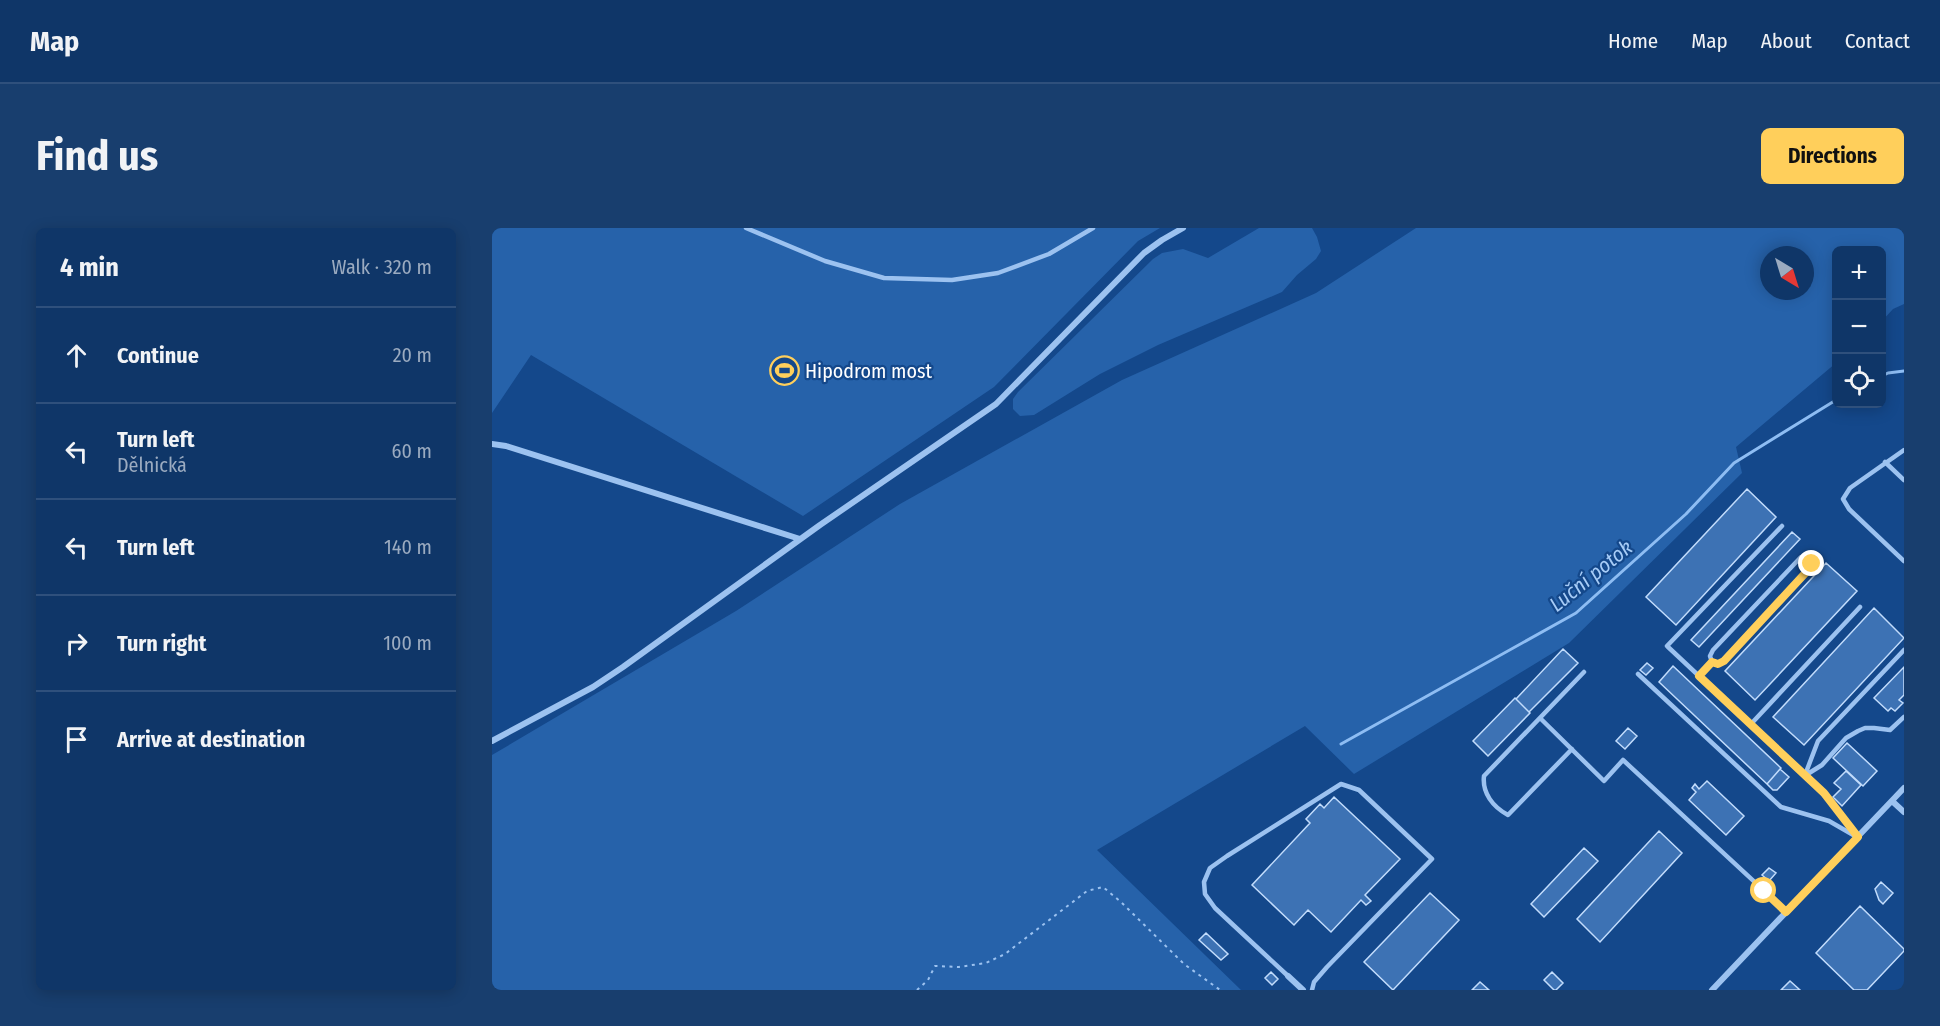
<!DOCTYPE html>
<html lang="en">
<head>
<meta charset="utf-8">
<style>
  body { margin:0; font-family:"Fira Sans Condensed",sans-serif; background:#183e6e; color:#f1f3f6 }
  .controls { position:absolute; right:18px; top:18px; display:grid; overflow:hidden; border-radius:9px; box-shadow:0 3px 15px #0003 }
  .controls button { width:54px; height:54px; display:grid; place-items:center; padding:0; border:0; border-bottom:2px solid #2f507c; background:#0f3668; color:#f1f3f6; font:30px sans-serif }
  .compass { position:absolute; left:1268px; top:18px; width:54px; height:54px; border-radius:50%; background:#0f3668; box-shadow:0 3px 15px #0003; rotate:142deg }
  .stop { position:absolute; width:18px; height:18px; margin:-14px; border:4px solid #ffcf5b; border-radius:50%; background:#fff }
  .stop.end { background:#ffcf5b; border-color:#fff; box-shadow:0 2px 6px #0008 }
  .list { margin:0; padding:0; list-style:none }
  h2 { display:flex; justify-content:space-between; align-items:center; height:78px; margin:0; padding:0 24px; font-size:26px }
  h2 small { font-size:20px; font-weight:400; color:#9babc0 }
  .list li { display:grid; grid-template-columns:39px 1fr auto; gap:18px; align-items:center; box-sizing:border-box; height:96px; padding:0 24px; border-top:2px solid #2f507c }
  .list b { display:block; font-size:22px; white-space:nowrap }
  .list p { margin:0; font-size:20px; white-space:nowrap; color:#9babc0 }
  .list em { font-size:20px; font-style:normal; color:#9babc0 }
  .icon { flex:none; width:33px; height:33px; fill:none; stroke:currentColor; stroke-width:2; stroke-linecap:round; stroke-linejoin:round }
  .map { position:relative; flex:none; width:1412px; height:762px; overflow:hidden; border-radius:9px }
  header { display:flex; align-items:center; gap:36px; box-sizing:border-box; height:84px; padding:0 30px; background:#0f3668; border-bottom:2px solid #2f507c }
  header strong { font-size:28px }
  nav { display:flex; gap:33px; margin-inline-start:auto; font-size:21px }
  .intro { display:flex; align-items:center; justify-content:space-between; box-sizing:border-box; height:144px; padding:0 36px }
  h1 { margin:0; font-size:42px }
  .button { padding:15px 27px; border-radius:9px; background:#ffcf5b; color:#111; font-size:21px; font-weight:700 }
  main { display:flex; gap:36px; padding:0 36px }
  aside { flex:1; background:#0f3668; border-radius:9px; box-shadow:0 3px 15px #0003 }
  .map>svg:first-child { display:block }
</style>
</head>
<body>
<header>
<strong>Map</strong>
<nav><a>Home</a><a>Map</a><a>About</a><a>Contact</a></nav>
</header>
<div class="intro"><h1>Find us</h1><a class="button">Directions</a></div>
<main>
<aside>
<h2>4 min<small>Walk · 320 m</small></h2>
<ul class="list">
<li><svg class="icon" aria-label="ahead" viewBox="0 0 24 24"><path d="M12 20V5M6 11l6-6 6 6"/></svg><div><b>Continue</b></div><em>20 m</em></li>
<li><svg class="icon" aria-label="left" viewBox="0 0 24 24"><path d="M17 20v-9H6M10 6l-5 5 5 5"/></svg><div><b>Turn left</b><p>Dělnická</p></div><em>60 m</em></li>
<li><svg class="icon" aria-label="left" viewBox="0 0 24 24"><path d="M17 20v-9H6M10 6l-5 5 5 5"/></svg><div><b>Turn left</b></div><em>140 m</em></li>
<li><svg class="icon" aria-label="right" viewBox="0 0 24 24"><path d="M7 20v-9h11M14 6l5 5-5 5"/></svg><div><b>Turn right</b></div><em>100 m</em></li>
<li><svg class="icon" aria-label="arrive" viewBox="0 0 24 24"><path d="M6 21V4h12l-3 4 3 4H6"/></svg><div><b>Arrive at destination</b></div></li>
</ul>
</aside>
<div class="map">
<svg width="1412" height="762" viewBox="0 0 1412 762">
  <rect width="100%" height="100%" fill="#14488b"/>
  <path fill="#2662aa" fill-rule="evenodd" d="M0,0H668L646,13L502,159L311,288L39,127L0,185Z
    M767,0H820L825,9L829,23L824,31L805,47L790,64L666,117L608,146L542,187L528,188L521,181V171L526,164L661,31L670,25L691,21L716,30Z
    M924,0H1412V76L1401,81L1390,93V22H1344V135L1244,219L1250,245L1077,415L862,546L813,498L605,622L749,762H0V527L244,383L408,276L630,152L824,65ZM1277,27H1313V63H1277Z"/>
  <g fill="none" stroke-linecap="round" stroke-linejoin="round">
    <path stroke="#8ebdf3" stroke-width="3" d="M1390,148L1396,145L1412,143
      M849,516L1084,385L1194,286L1242,235L1344,172"/>
  </g>
  <path fill="#3d72b4" stroke="#c2dcfc" stroke-width="1.5" d="M1255,261L1284,289L1184,397L1154,369Z
    M1300,304L1308,311L1207,419L1199,412Z
    M1334,335L1365,363L1263,472L1233,443Z
    M1382,380L1412,410L1312,517L1281,489Z
    M1071,421L1086,435L1037,484L1024,471Z
    M1155,435L1161,440L1154,447L1148,442Z
    M1181,438L1289,540L1275,556L1167,454Z
    M1412,439V467L1407,472L1411,475L1403,483L1399,480L1396,483L1382,470Z
    M1023,470L1038,485L996,528L981,513Z
    M1136,500L1145,508L1133,521L1124,513Z
    M1355,515L1385,543L1371,558L1341,530Z
    M1288,541L1297,549L1285,562H1281L1275,556Z
    M1354,543L1369,557L1350,578L1341,569L1349,561L1342,555Z
    M1215,553L1252,588L1234,607L1197,572L1204,564L1200,560L1203,556L1207,561Z
    M842,569L908,631L873,667L879,673L874,677L869,672L839,704L816,682L802,697L760,657L818,595L814,591L828,576L832,580Z
    M1167,603L1190,625L1108,714L1085,691Z
    M1092,620L1106,633L1052,689L1039,676Z
    M1277,640L1284,645L1277,653L1270,647Z
    M1389,654L1401,665L1391,676L1387,672L1383,661Z
    M938,665L967,692L901,762L872,734Z
    M1368,678L1412,721V723L1375,762H1362L1324,725Z
    M714,705L736,726L729,732L707,712Z
    M779,744L786,751L780,757L773,750Z
    M1060,744L1071,755L1064,762H1062L1052,752Z
    M1298,753L1308,762H1289Z
    M988,754L997,762H980Z"/>
  <g fill="none" stroke-linecap="round" stroke-linejoin="round">
    <path stroke="#9cc2f0" stroke-width="2" stroke-dasharray="3 4.5" stroke-linecap="butt" d="M425,762L436,752L443,738L467,739L494,735L513,726L595,663L611,659L629,674L692,736L728,762"/>
    <path stroke="#9cc2f0" stroke-width="4.5" d="M254,0L333,33L392,50L460,52L506,45L557,26L601,0
      M1412,222L1358,260L1351,271L1357,281L1412,333
      M1393,234L1412,252
      M1290,298L1175,418L1332,565L1366,609
      M1146,446L1289,579L1337,593L1363,608
      M1207,448L1220,434L1218,428L1221,422L1309,329H1316L1319,333L1318,340L1232,433L1226,436L1220,434
      M1048,490L1112,553L1131,532L1295,684
      M1259,496L1368,379
      M1080,521L1016,587C1001,579 990,565 992,548L1092,444
      M1313,547L1326,513L1412,422
      M1314,547L1330,537L1354,510L1366,503L1373,500H1382L1398,502L1412,489
      M796,748L723,680L713,666L712,654L718,640L735,628L849,556L867,562L940,631L835,739L822,754L820,762"/>
    <path stroke="#9cc2f0" stroke-width="6" d="M0,216L14,218L308,311
      M0,513L101,459L131,439L328,297L504,176L652,25L670,12L691,0
      M1400,573L1412,584
      M796,748L811,762
      M1220,762L1412,560"/>
  </g>
  <g fill="none" stroke-linecap="round" stroke-linejoin="round">
    <path stroke="#ffcf5b" stroke-width="8" d="M1272,663L1294,684L1366,609L1332,565L1207,448L1220,434L1226,436L1232,433L1318,340L1320,336"/>
  </g>
  <defs>
    <symbol id="stadium-ring" viewBox="-11 -11 22 22"><circle r="9.5" fill="#14488b" stroke="#ffcf5b" stroke-width="1.5"/><path d="M0-5a6.5 5 0 1 0 0 10a6.5 5 0 1 0 0-10ZM-3.5-1.8h7v3.6h-7Z" fill="#ffcf5b"/></symbol>
  </defs>
  <g fill-rule="evenodd">
    <use href="#stadium-ring" x="276" y="126" width="33" height="33"/>
  </g>
  <g text-anchor="middle" stroke-width="4.5" stroke-linejoin="round" paint-order="stroke">
    <g font-size="20" fill="#fff" stroke="#14488b" text-anchor="start">
      <text x="313" y="150">Hipodrom most</text>
    </g>
    <g font-size="21" font-style="italic" fill="#a7ccf7" stroke="#14488b">
      <text transform="translate(1099 348) rotate(-39)" y="7">Luční potok</text>
    </g>
  </g>
</svg>
<div class="controls">
<button>+</button>
<button>−</button>
<button><svg class="icon" aria-label="locate" viewBox="0 0 24 24"><circle cx="12" cy="12" r="6"/><path d="M12 2v4M12 18v4M2 12h4M18 12h4"/></svg></button>
</div>
<svg class="compass" viewBox="-18 -18 36 36"><path d="M0-13l5 13h-10z" fill="#e53935"/><path d="M0 13l5-13h-10z" fill="#9babc0"/></svg>
<div class="stop" style="left:1272px;top:663px"></div>
<div class="stop end" style="left:1320px;top:336px"></div>
</div>
</main>
</body>
</html>
